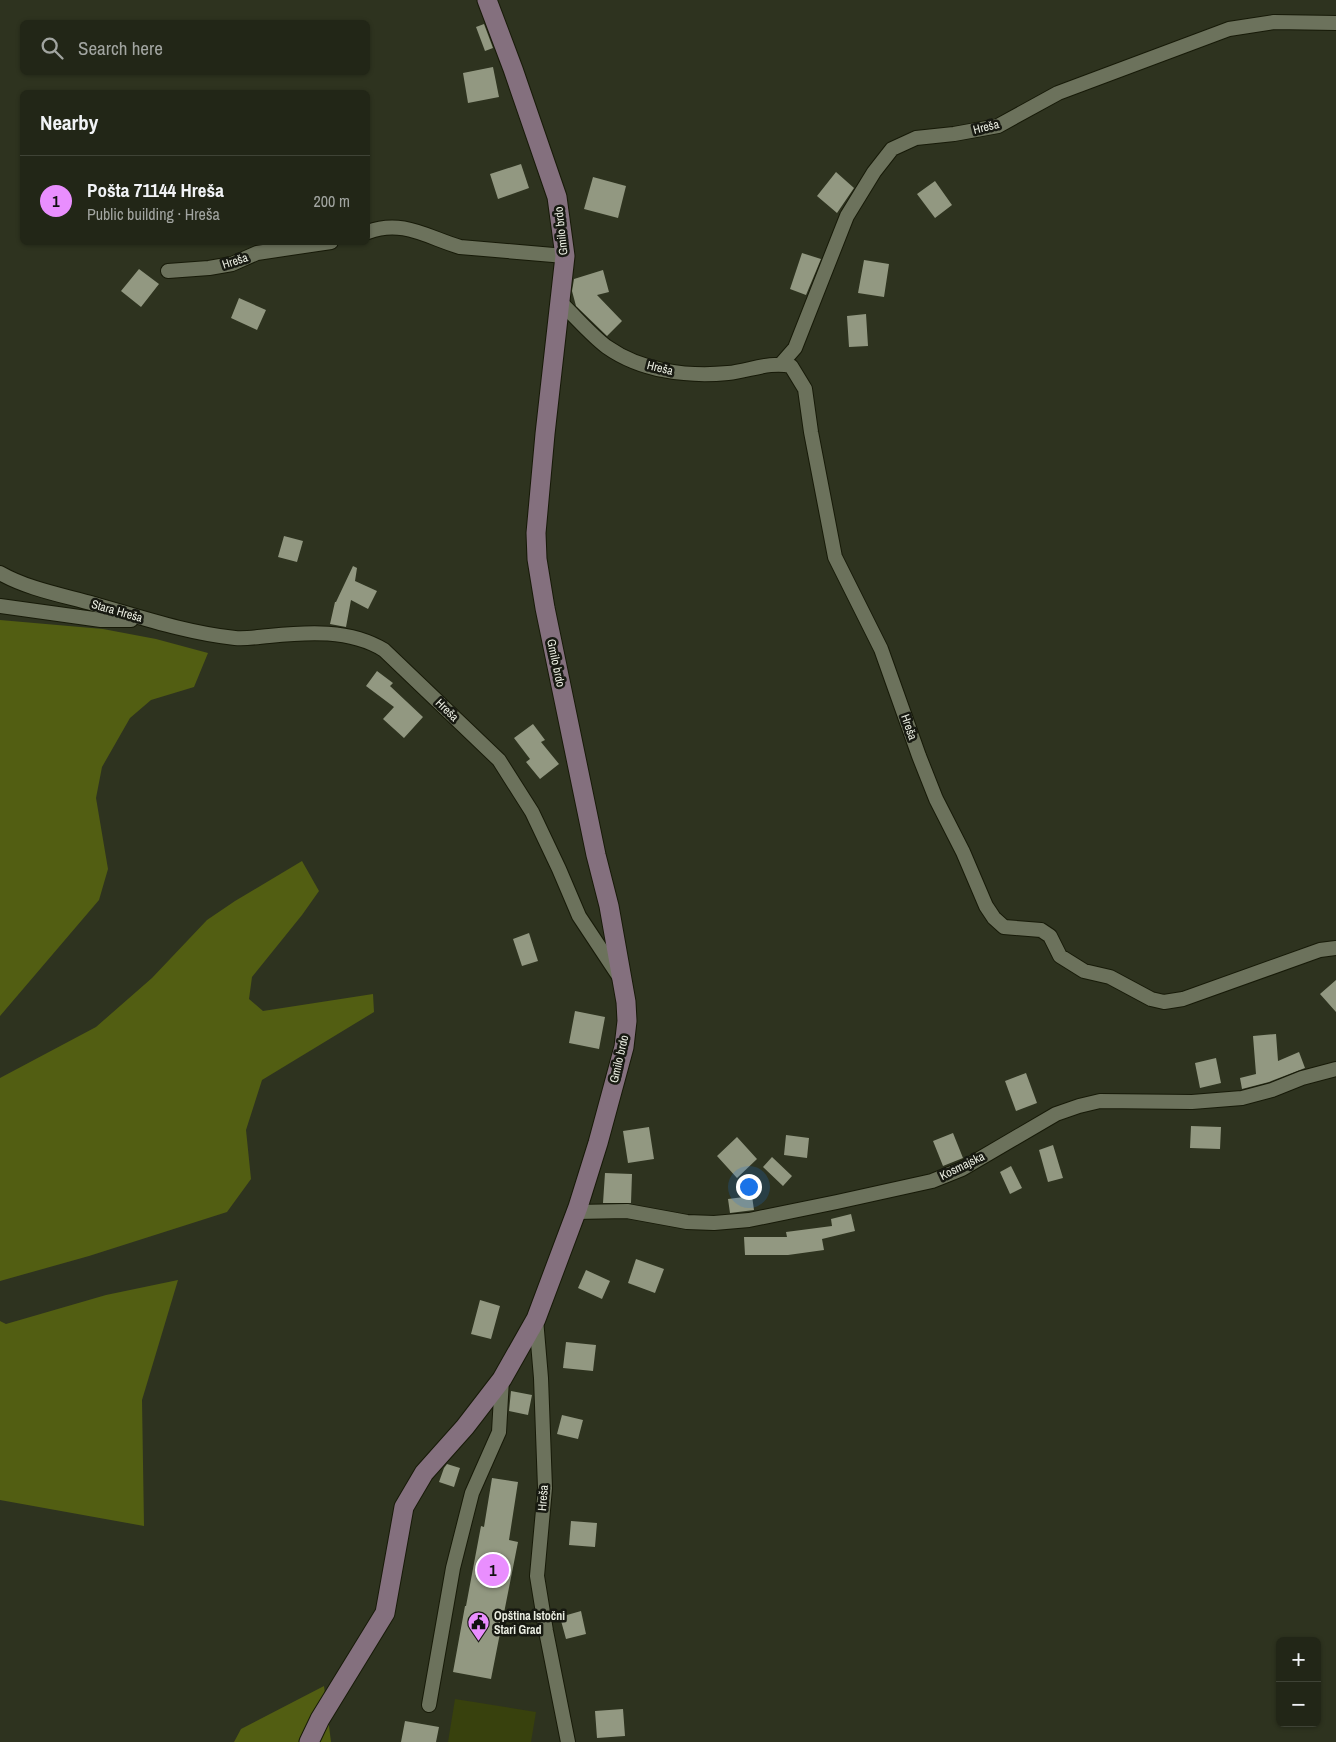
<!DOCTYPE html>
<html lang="en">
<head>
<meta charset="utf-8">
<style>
  body { margin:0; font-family:"Archivo Narrow",sans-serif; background:#2e3224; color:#f1f3f6 }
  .controls { position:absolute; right:15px; bottom:15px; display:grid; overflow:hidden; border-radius:8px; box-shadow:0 1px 4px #0004 }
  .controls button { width:45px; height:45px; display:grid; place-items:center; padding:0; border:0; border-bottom:1px solid #3f4336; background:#222617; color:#f1f3f6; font:25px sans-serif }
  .you { position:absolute; left:748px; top:1186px; width:18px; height:18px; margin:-12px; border:4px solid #fff; border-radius:50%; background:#1a73e8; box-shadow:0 0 0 8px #1a73e833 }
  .badge { display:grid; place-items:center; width:32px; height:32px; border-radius:50%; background:#e98efe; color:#111; font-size:16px; font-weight:700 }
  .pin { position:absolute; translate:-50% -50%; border:2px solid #fff; box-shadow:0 1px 5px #0006 }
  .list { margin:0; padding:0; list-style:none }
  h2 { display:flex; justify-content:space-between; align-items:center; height:65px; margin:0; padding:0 20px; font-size:21px }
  h2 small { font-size:16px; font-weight:400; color:#a2a5a1 }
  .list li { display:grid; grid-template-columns:32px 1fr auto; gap:15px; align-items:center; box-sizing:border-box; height:90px; padding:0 20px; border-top:1px solid #3f4336 }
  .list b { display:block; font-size:19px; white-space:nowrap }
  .list p { margin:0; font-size:16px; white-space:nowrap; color:#a2a5a1 }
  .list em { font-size:16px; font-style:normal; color:#a2a5a1 }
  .icon { flex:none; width:28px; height:28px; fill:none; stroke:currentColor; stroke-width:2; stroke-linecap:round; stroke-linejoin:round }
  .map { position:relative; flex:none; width:1336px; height:1742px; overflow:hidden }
  .search { position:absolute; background:#222617; box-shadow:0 1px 4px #0004; left:20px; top:20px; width:350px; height:55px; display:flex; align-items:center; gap:12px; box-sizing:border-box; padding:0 18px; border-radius:8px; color:#a2a5a1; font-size:19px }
  .panel { position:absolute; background:#222617; box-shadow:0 1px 4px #0004; left:20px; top:90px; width:350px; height:155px; border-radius:8px }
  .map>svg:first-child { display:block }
</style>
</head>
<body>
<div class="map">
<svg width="1336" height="1742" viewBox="0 0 1336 1742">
  <rect width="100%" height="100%" fill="#2e331f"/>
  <path fill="#38410d" d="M455,1699L536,1712L531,1742H448Z"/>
  <path fill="#525e12" d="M0,620L103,629L156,639L208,653L194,687L151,700L130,718L102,767L96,798L108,869L99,900L0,1016Z
    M302,861L319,891L302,915L252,977L249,999L263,1011L373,994L374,1012L262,1080L246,1130L251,1179L227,1212L89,1256L0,1281V1078L96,1027L152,978L207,920L235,901Z
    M178,1280L142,1400L144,1526L0,1500V1321L6,1324L106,1295Z
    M324,1686L331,1742H234L241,1729Z"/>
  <path fill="#929881" d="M484,24L493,48L485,51L476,27Z
    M493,67L499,97L468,103L463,73Z
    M521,164L529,188L498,199L490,174Z
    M836,172L854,188L837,213L817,196Z
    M593,177L626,186L618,218L584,209Z
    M935,181L952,205L935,218L917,194Z
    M802,253L821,259L806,295L790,289Z
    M864,260L889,264L884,297L858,293Z
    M139,269L159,284L141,307L121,291Z
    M603,270L609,292L597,295L622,321L607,336L576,306L572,291L574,279Z
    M239,298L266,310L257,330L231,318Z
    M866,314L868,346L849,347L847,316Z
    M284,536L303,541L297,562L278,557Z
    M353,566L357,568L355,581L377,591L368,609L351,600L346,627L330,624L335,602H336Z
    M377,671L393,683L390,686L423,717L404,738L383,719L394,707L366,686Z
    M533,724L545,740L541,742L559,764L540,779L526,762L530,759L514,738Z
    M529,933L538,961L522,966L513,939Z
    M1336,980V1012L1320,994Z
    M575,1011L605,1017L599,1049L569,1043Z
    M1276,1034L1278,1061L1299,1052L1305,1068L1269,1082L1242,1089L1240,1078L1256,1074L1253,1036Z
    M1216,1058L1221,1083L1200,1088L1195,1063Z
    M1026,1073L1037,1103L1016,1111L1005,1081Z
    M1191,1126L1221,1127L1220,1149L1190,1148Z
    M649,1127L654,1159L628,1163L623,1131Z
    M953,1133L963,1158L943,1166L933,1141Z
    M786,1135L809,1138L807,1158L784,1155Z
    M737,1137L757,1159L737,1178L717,1156Z
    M1053,1145L1063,1178L1048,1182L1039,1150Z
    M772,1157L792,1176L783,1186L763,1167Z
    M1011,1166L1022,1188L1010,1194L1000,1172Z
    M605,1173L632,1174L631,1203H603Z
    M752,1196L754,1210L730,1213L728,1199Z
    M851,1214L855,1231L822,1239L824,1250L788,1255H745L744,1237H787L786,1232L832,1226L831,1219Z
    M636,1259L664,1269L655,1293L628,1283Z
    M586,1270L610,1281L602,1299L578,1288Z
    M480,1300L500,1306L491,1339L471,1334Z
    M566,1342L596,1345L593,1371L563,1368Z
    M511,1391L532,1395L528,1415L509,1411Z
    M562,1415L583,1420L578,1439L557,1434Z
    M447,1464L460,1468L454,1487L439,1482L444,1468Z
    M492,1478L518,1482L509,1540L518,1542L491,1679L453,1672L465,1606H466L481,1526L484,1527Z
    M571,1521L597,1523L595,1547L569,1545Z
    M581,1611L586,1634L566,1639L560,1617Z
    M623,1709L625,1736L597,1738L595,1711Z
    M405,1721L439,1727L436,1742H401Z"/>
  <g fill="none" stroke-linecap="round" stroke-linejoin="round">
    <defs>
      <path id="street" d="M368,232C402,219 427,237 460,247L565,256
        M168,271L209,268L232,264L257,253L331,242
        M560,302C574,315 592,336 607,347C641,371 687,377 728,373C749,371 770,361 791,366L805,389L811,432L835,557L881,649L919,756L936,799L963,852L986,906L994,918L1004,927L1041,930L1050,936L1060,956L1084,971L1110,977L1151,999L1164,1002L1183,999L1320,950L1336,948
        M781,364L795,348L847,216L874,172L892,149L916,138L954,134L998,126L1058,93L1229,29L1274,22L1336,23
        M0,573C28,589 62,595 94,604C140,617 187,633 235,638C246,639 258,637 269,636C307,632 350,629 384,650L499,760L532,812L559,869L579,916L620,978
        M0,606L101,620H131
        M576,1212L627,1211L687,1222L714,1223L749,1220L837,1202L932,1181L962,1169L1056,1114L1079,1106L1100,1101L1192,1102L1242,1098L1272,1090L1302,1078L1336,1069
        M536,1319L541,1378L545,1488L537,1576L546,1631L568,1742
        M429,1705L453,1568L472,1493L499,1432L502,1379"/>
      <path id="secondary" d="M309,1742L320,1719L385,1613L404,1507L424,1473L465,1427L502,1379L536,1319L578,1207L598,1143L624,1047L627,1021L626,1002L609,906L596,855L545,608L537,559L536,533L545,434L565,256L557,197L513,69L487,0"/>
    </defs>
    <use href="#street" stroke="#171a08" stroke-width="16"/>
    <use href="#secondary" stroke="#171a08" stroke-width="21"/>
    <use href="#street" stroke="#6c725c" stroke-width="14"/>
    <use href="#secondary" stroke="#84707e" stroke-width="19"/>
  </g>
  <defs>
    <symbol id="civic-pin" viewBox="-11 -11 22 30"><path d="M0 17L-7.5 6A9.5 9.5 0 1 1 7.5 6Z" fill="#e98efe" stroke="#171911"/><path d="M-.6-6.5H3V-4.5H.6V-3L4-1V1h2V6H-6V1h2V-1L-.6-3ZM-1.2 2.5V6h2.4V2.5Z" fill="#111"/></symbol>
  </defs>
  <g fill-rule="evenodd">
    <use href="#civic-pin" x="466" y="1610" width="25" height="34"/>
  </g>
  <g text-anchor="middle" stroke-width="5" stroke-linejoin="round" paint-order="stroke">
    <g font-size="12" fill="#eaede1" stroke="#171911">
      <text transform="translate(986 127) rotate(-14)" y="4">Hreša</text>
      <text transform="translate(561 231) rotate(-96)" y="4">Gmilo brdo</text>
      <text transform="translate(235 261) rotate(-18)" y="4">Hreša</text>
      <text transform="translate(660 368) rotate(14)" y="4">Hreša</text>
      <text transform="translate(117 611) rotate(16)" y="4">Stara Hreša</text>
      <text transform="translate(556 663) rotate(78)" y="4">Gmilo brdo</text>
      <text transform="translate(447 710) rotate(44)" y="4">Hreša</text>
      <text transform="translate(909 727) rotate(71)" y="4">Hreša</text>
      <text transform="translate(619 1059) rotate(-77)" y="4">Gmilo brdo</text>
      <text transform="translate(962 1166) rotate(-26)" y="4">Kosmajska</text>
      <text transform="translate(543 1498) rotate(-86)" y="4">Hreša</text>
    </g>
    <g font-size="12" font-weight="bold" fill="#eaede1" stroke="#171911" text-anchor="start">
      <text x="494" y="1620">Opština Istočni<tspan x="494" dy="14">Stari Grad</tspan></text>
    </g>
  </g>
</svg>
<div class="controls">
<button>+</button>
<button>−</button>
</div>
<div class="you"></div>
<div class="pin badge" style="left:493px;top:1570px">1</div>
<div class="search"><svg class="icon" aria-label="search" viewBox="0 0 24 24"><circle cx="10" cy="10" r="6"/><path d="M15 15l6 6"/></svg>Search here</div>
<section class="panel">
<h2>Nearby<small></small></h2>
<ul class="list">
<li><span class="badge">1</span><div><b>Pošta 71144 Hreša</b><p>Public building · Hreša</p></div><em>200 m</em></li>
</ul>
</section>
</div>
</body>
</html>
